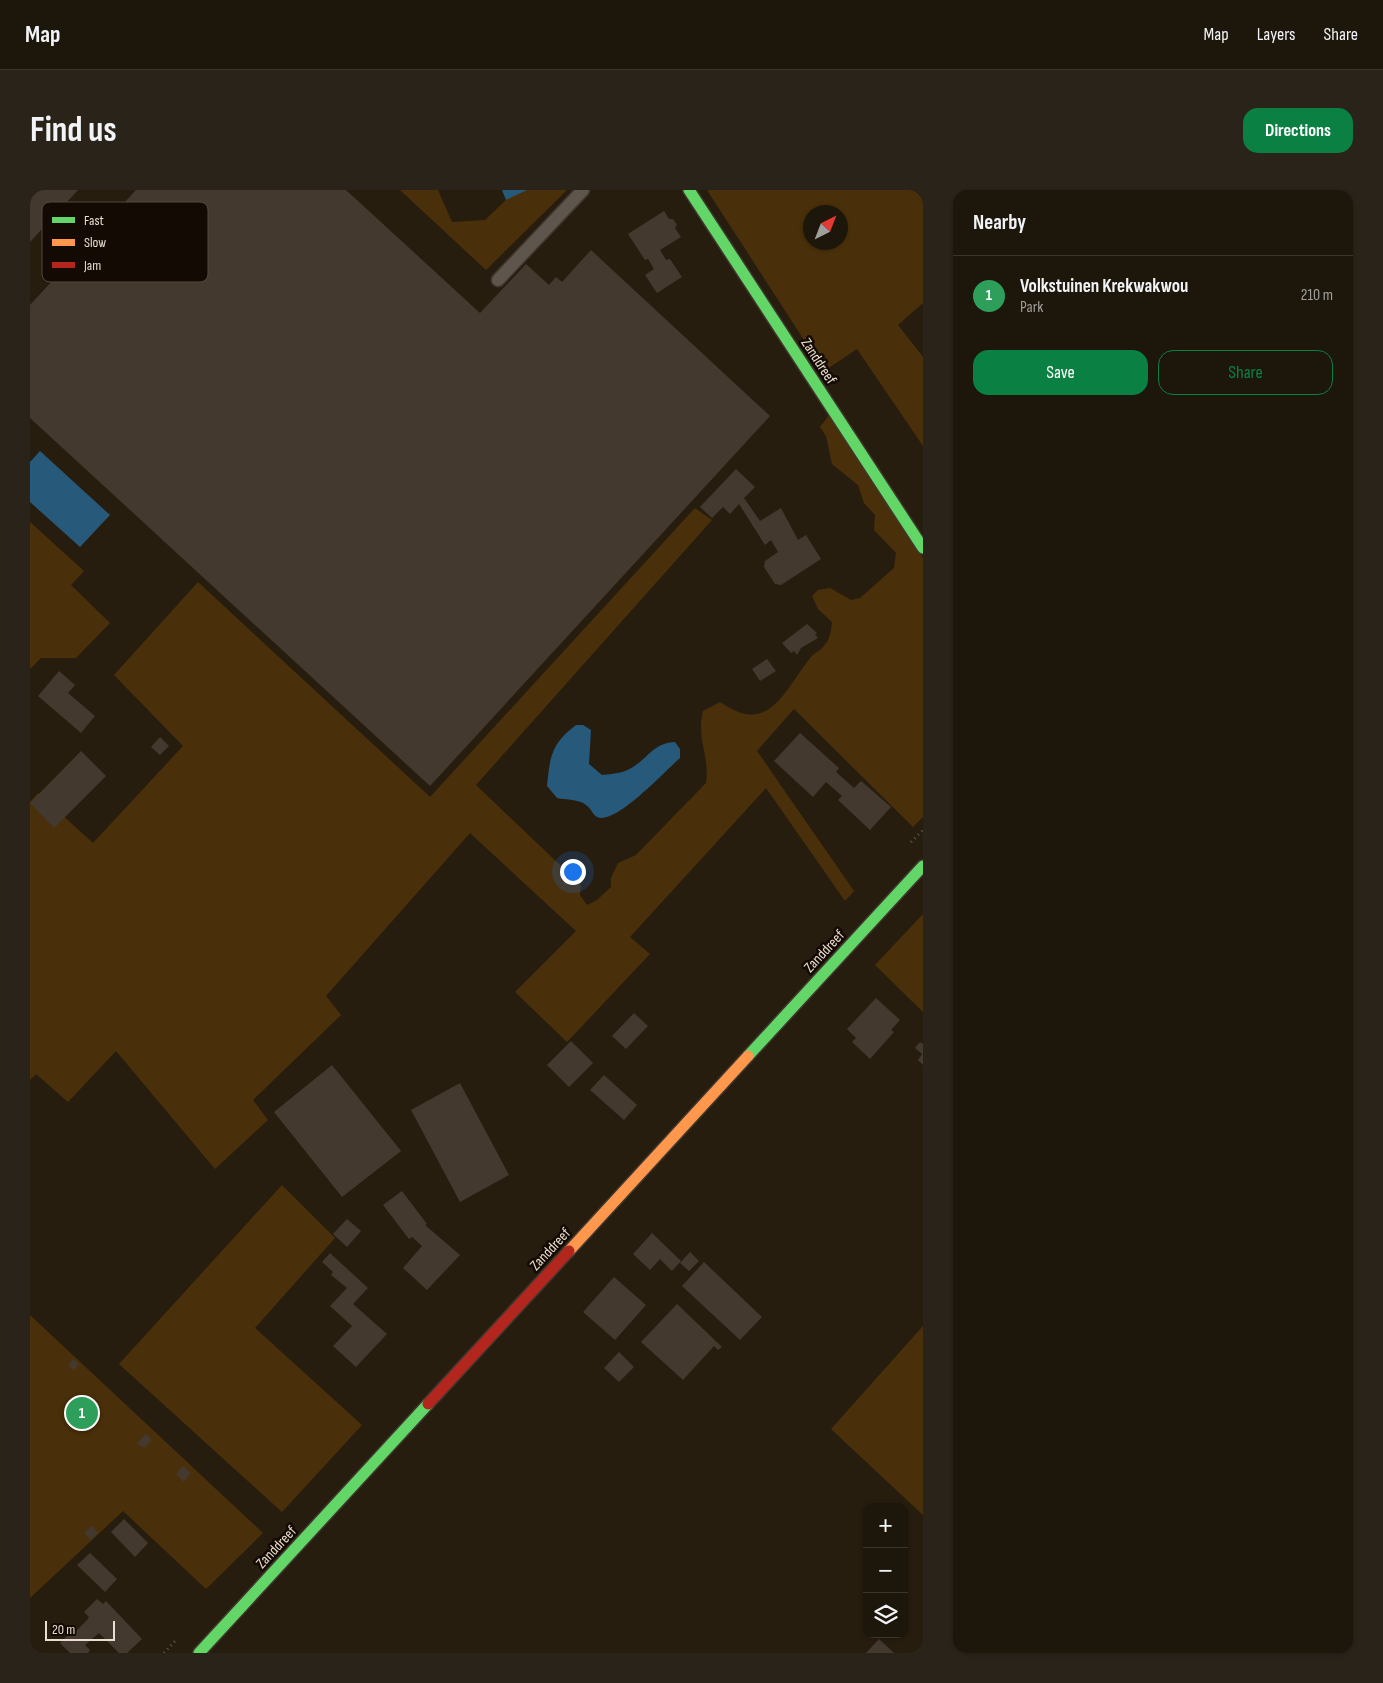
<!DOCTYPE html>
<html lang="en">
<head>
<meta charset="utf-8">
<style>
  body { margin:0; font-family:"Sofia Sans Condensed",sans-serif; background:#2a2319; color:#f1f3f6 }
  .controls { position:absolute; right:15px; bottom:15px; display:grid; overflow:hidden; border-radius:10px; box-shadow:0 1px 4px #0004 }
  .controls button { width:45px; height:45px; display:grid; place-items:center; padding:0; border:0; border-bottom:1px solid #3b352c; background:#1d160b; color:#f1f3f6; font:25px sans-serif }
  .compass { position:absolute; left:773px; top:15px; width:45px; height:45px; border-radius:50%; background:#1d160b; box-shadow:0 1px 4px #0004; rotate:42deg }
  .scale { position:absolute; left:15px; bottom:12px; width:70px; box-sizing:border-box; padding-left:5px; border:2px solid #ebddcf; border-top:0; font-size:14px; line-height:18px; white-space:nowrap; color:#ebddcf; -webkit-text-stroke:4px #120a03; paint-order:stroke }
  .you { position:absolute; left:542px; top:681px; width:18px; height:18px; margin:-12px; border:4px solid #fff; border-radius:50%; background:#1a73e8; box-shadow:0 0 0 8px #1a73e833 }
  .badge { display:grid; place-items:center; width:32px; height:32px; border-radius:50%; background:#0b8043; color:#fff; font-size:16px; font-weight:700 }
  .pin { position:absolute; translate:-50% -50%; border:2px solid #fff; box-shadow:0 1px 5px #0006 }
  .list { margin:0; padding:0; list-style:none }
  h2 { display:flex; justify-content:space-between; align-items:center; height:65px; margin:0; padding:0 20px; font-size:21px }
  h2 small { font-size:16px; font-weight:400; color:#a09f9d }
  .list li { display:grid; grid-template-columns:32px 1fr auto; gap:15px; align-items:center; box-sizing:border-box; height:80px; padding:0 20px; border-top:1px solid #3b352c }
  .list b { display:block; font-size:19px; white-space:nowrap }
  .list p { margin:0; font-size:16px; white-space:nowrap; color:#a09f9d }
  .list em { font-size:16px; font-style:normal; color:#a09f9d }
  .actions { display:flex; gap:10px; padding:15px 20px }
  .actions a { flex:1; padding:11px 0; border:1px solid #0b8043; border-radius:15px; text-align:center; font-size:18px; color:#0b8043 }
  .actions .main { background:#0b8043; color:#fff }
  .icon { flex:none; width:28px; height:28px; fill:none; stroke:currentColor; stroke-width:2; stroke-linecap:round; stroke-linejoin:round }
  .map { position:relative; flex:none; width:893px; height:1463px; overflow:hidden; border-radius:15px }
  header { display:flex; align-items:center; gap:30px; box-sizing:border-box; height:70px; padding:0 25px; background:#1d160b; border-bottom:1px solid #3b352c }
  header strong { font-size:24px }
  nav { display:flex; gap:28px; margin-inline-start:auto; font-size:18px }
  .intro { display:flex; align-items:center; justify-content:space-between; box-sizing:border-box; height:120px; padding:0 30px }
  h1 { margin:0; font-size:35px }
  .button { padding:12px 22px; border-radius:15px; background:#0b8043; color:#fff; font-size:18px; font-weight:700 }
  main { display:flex; gap:30px; padding:0 30px }
  aside { flex:1; background:#1d160b; border-radius:15px; box-shadow:0 1px 4px #0004 }
  .map>svg:first-child { display:block }
</style>
</head>
<body>
<header>
<strong>Map</strong>
<nav><a>Map</a><a>Layers</a><a>Share</a></nav>
</header>
<div class="intro"><h1>Find us</h1><a class="button">Directions</a></div>
<main>
<div class="map">
<svg width="893" height="1463" viewBox="0 0 893 1463">
  <rect width="100%" height="100%" fill="#271d0f"/>
  <path fill="#4a300a" fill-rule="evenodd" d="M370,0H408L422,32L455,30L478,8L497,0H537L456,80Z
    M677,0H893V113L868,135L893,167V256L827,159L794,181ZM781,22H811V52H781Z
    M800,224L893,368V627L883,637L764,519L727,561L824,701L815,711L736,598L600,747L620,764L537,852L485,802L546,741L440,643L296,806L311,825L223,910L238,930L185,979L86,861L38,912L6,884L0,890V612L8,603L63,653L153,556L84,485L168,392L400,607L665,318L682,330L446,595L551,695L550,705L557,715L567,710L581,697V688L588,673L606,665L676,593C680,564 666,550 673,521L690,512C702,520 718,529 733,522C752,515 768,482 781,467C784,463 790,461 793,457C800,450 801,441 802,432L788,419L782,406L788,400L800,398L821,410L830,408L864,378L866,363L844,340L845,325L834,313L828,295L802,274L796,246L790,237Z
    M0,332L54,381L41,395L80,433L46,468H11L0,479Z
    M893,724V822L845,775Z
    M252,995L305,1048L225,1138L332,1235L252,1322L89,1174Z
    M0,1125L233,1343L176,1399L93,1321L0,1408Z
    M893,1136V1325L801,1239Z"/>
  <path fill="#27597a" d="M472,0H497L476,10Z
    M10,261L80,325L50,357L0,312V272Z
    M546,535H553L561,540L559,574L572,585C583,584 594,583 603,577C619,567 624,553 645,552L650,559V568C634,582 590,630 570,628C563,627 562,619 556,615C549,609 536,610 527,608L517,596C520,567 521,554 546,535Z"/>
  <path fill="#43392f" d="M0,0H48L0,52Z
    M106,0H316L450,123L496,74L519,95L526,87L532,92L561,60L740,226L400,596L0,228V115Z
    M634,21L639,29H643L647,35L645,38L651,47L630,60L636,70L640,69L652,87L627,103L615,85L624,79L618,69L615,70L598,44Z
    M706,279L725,297L714,308L730,331L751,318L768,350L776,345L791,369L751,395L745,394L734,377L735,371L748,362L741,350L735,355L709,314L700,324L693,317L682,328L670,317Z
    M777,434L787,443L785,444L788,448L771,458L767,465L764,461L761,463L752,453Z
    M737,469L746,481L730,491L722,479Z
    M29,481L45,495L38,503L65,526L51,543L8,506Z
    M770,543L809,578L806,582L824,598L831,591L861,617L840,640L808,610L812,606L796,592L783,607L744,571Z
    M130,547L139,556L130,565L121,557Z
    M51,561L76,586L24,638L0,613Z
    M846,808L870,830L861,840L864,842L840,869L822,852L826,848L817,839Z
    M604,823L618,836L596,859L582,846Z
    M541,851L563,873L539,897L517,875Z
    M890,852L893,854V875L888,870L892,864L885,858Z
    M302,875L371,961L312,1007L244,922Z
    M574,885L607,915L594,930L560,900Z
    M430,893L479,985L430,1012L381,920Z
    M372,1001L397,1034L395,1035L430,1065L397,1100L373,1078L392,1056L382,1047L379,1049L353,1015Z
    M317,1029L331,1041L317,1057L303,1044Z
    M622,1043L651,1071L642,1081L630,1069L620,1080L603,1064Z
    M660,1062L669,1071L659,1081L650,1073Z
    M300,1063L338,1098L323,1114L357,1144L326,1177L303,1156L322,1136L300,1116L317,1098L301,1085L303,1082L292,1072Z
    M674,1072L732,1127L710,1150L652,1096Z
    M584,1087L616,1115L585,1150L553,1122Z
    M647,1114L692,1157L688,1160L684,1156L653,1190L611,1152Z
    M589,1162L604,1177L589,1192L574,1178Z
    M43,1169L49,1174L44,1180L38,1175Z
    M116,1244L122,1250L114,1258L107,1253Z
    M153,1276L161,1283L154,1292L146,1284Z
    M94,1329L118,1353L105,1367L81,1342Z
    M62,1336L68,1343L61,1350L54,1343Z
    M60,1363L87,1389L75,1402L47,1375Z
    M67,1409L73,1414L76,1411L112,1449L97,1463H89L69,1443L55,1455L60,1460L58,1463H40L30,1453L41,1442L43,1444L57,1430L59,1427L54,1422Z
    M849,1449L864,1463H836Z"/>
  <g fill="none" stroke-linecap="round" stroke-linejoin="round">
    <defs>
      <path id="lane" d="M468,90L553,0"/>
      <path id="fast" d="M659,0L893,358
        M718,866L893,676
        M169,1463L398,1214"/>
      <path id="slow" d="M539,1061L718,866"/>
      <path id="jam" d="M398,1214L539,1061"/>
    </defs>
    <use href="#lane" stroke="#40372e" stroke-width="15"/>
    <use href="#fast" stroke="#40372e" stroke-width="14"/>
    <use href="#slow" stroke="#40372e" stroke-width="14"/>
    <use href="#jam" stroke="#40372e" stroke-width="14"/>
    <path stroke="#5f584e" stroke-width="3" stroke-dasharray="1 4" stroke-linecap="butt" d="M881,652L893,640
      M134,1463L145,1451"/>
    <use href="#lane" stroke="#5e564d" stroke-width="12"/>
    <use href="#fast" stroke="#63d668" stroke-width="11"/>
    <use href="#slow" stroke="#ff974d" stroke-width="11"/>
    <use href="#jam" stroke="#b3261e" stroke-width="11"/>
  </g>
  <g text-anchor="middle" stroke-width="5" stroke-linejoin="round" paint-order="stroke">
    <g font-size="15" fill="#ebddcf" stroke="#120a03">
      <text transform="translate(789 171) rotate(57)" y="5">Zanddreef</text>
      <text transform="translate(794 761) rotate(-47)" y="5">Zanddreef</text>
      <text transform="translate(520 1059) rotate(-47)" y="5">Zanddreef</text>
      <text transform="translate(246 1357) rotate(-47)" y="5">Zanddreef</text>
    </g>
  </g>
  <rect x="12" y="12" width="166" height="80" rx="8" fill="#120a03" stroke="#534940" stroke-width="1"/>
  <rect x="22" y="27" width="23" height="6" fill="#63d668"/>
  <rect x="22" y="49" width="23" height="7" fill="#ff974d"/>
  <rect x="22" y="72" width="23" height="6" fill="#b3261e"/>
  <g font-size="14" fill="#ebddcf">
    <text x="54" y="35">Fast</text>
    <text x="54" y="57">Slow</text>
    <text x="54" y="80">Jam</text>
  </g>
</svg>
<div class="controls">
<button>+</button>
<button>−</button>
<button><svg class="icon" aria-label="layers" viewBox="0 0 24 24"><path d="M12 4l9 5-9 5-9-5zM3 14l9 5 9-5"/></svg></button>
</div>
<svg class="compass" viewBox="-18 -18 36 36"><path d="M0-13l5 13h-10z" fill="#e53935"/><path d="M0 13l5-13h-10z" fill="#a09f9d"/></svg>
<div class="scale">20 m</div>
<div class="you"></div>
<div class="pin badge" style="left:52px;top:1223px;background:#2e9e5b">1</div>
</div>
<aside>
<h2>Nearby<small></small></h2>
<ul class="list">
<li><span class="badge" style="background:#2e9e5b">1</span><div><b>Volkstuinen Krekwakwou</b><p>Park</p></div><em>210 m</em></li>
</ul>
<div class="actions"><a class="main">Save</a><a>Share</a></div>
</aside>
</main>
</body>
</html>
